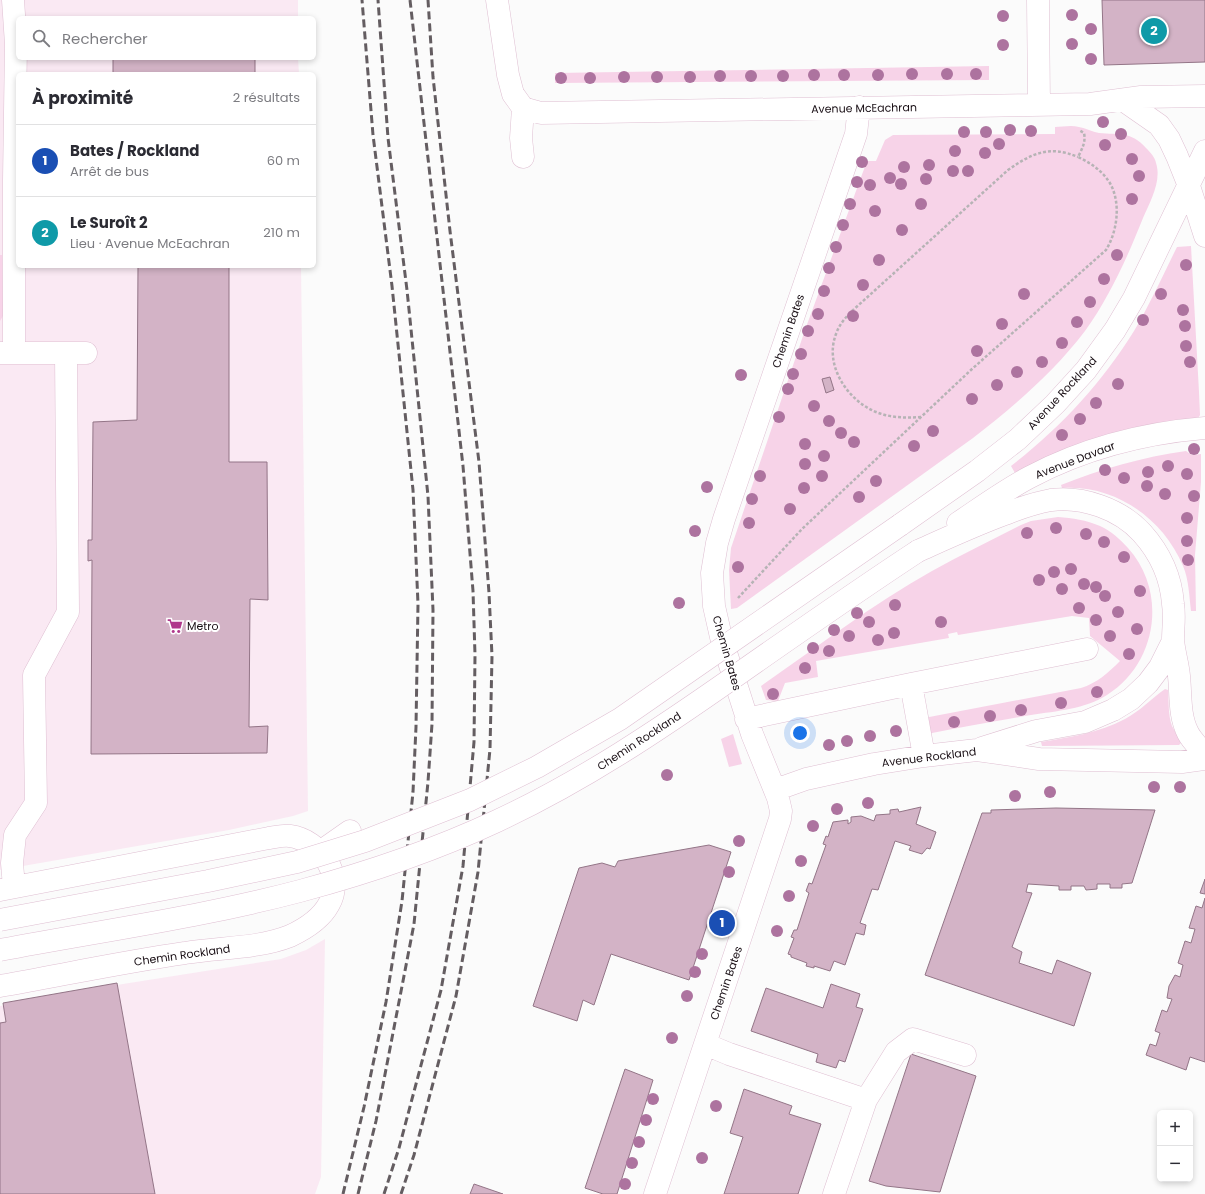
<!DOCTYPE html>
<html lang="fr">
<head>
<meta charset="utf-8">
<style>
  body { margin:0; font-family:Poppins,sans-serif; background:#f2f2f3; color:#2b2b33 }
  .controls { position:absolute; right:12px; bottom:12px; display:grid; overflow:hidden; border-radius:6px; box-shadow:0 2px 6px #0003 }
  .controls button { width:36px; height:36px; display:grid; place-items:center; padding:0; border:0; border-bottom:1px solid #e1e1e2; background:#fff; color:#2b2b33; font:20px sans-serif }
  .you { position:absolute; left:800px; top:733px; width:14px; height:14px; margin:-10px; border:3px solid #fff; border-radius:50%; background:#1a73e8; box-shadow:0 0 0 6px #1a73e833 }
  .badge { display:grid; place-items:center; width:26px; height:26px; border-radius:50%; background:#0b8043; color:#fff; font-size:13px; font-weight:700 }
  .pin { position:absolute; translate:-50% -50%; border:2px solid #fff; box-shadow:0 1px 4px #0006 }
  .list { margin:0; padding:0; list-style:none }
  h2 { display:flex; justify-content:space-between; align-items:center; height:52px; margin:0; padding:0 16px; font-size:17px }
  h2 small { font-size:13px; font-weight:400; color:#7c7c81 }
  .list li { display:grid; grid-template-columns:26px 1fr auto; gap:12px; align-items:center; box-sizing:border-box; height:72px; padding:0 16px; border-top:1px solid #e1e1e2 }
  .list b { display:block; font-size:15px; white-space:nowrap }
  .list p { margin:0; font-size:13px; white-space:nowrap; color:#7c7c81 }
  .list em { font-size:13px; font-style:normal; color:#7c7c81 }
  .icon { flex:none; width:22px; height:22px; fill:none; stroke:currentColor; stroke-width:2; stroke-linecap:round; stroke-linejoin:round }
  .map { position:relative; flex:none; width:1205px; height:1194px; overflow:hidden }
  .search { position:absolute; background:#fff; box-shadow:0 2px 6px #0003; left:16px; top:16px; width:300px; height:44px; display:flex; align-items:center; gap:10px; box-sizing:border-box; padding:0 14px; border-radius:6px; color:#7c7c81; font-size:15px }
  .panel { position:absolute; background:#fff; box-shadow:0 2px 6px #0003; left:16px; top:72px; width:300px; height:196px; border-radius:6px }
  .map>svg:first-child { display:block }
</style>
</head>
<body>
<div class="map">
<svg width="1205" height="1194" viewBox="0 0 1205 1194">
  <rect width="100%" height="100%" fill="#fbfbfb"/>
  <path fill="#fae9f3" d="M0,0H298V18H18V58H298L299,74H18V266H301L308,811L293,816L229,830L0,870Z
    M325,939L321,1177L315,1194H0V1006L123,984L281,959L306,950Z"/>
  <path fill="#f7d3e8" d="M989,66V80L555,83V73Z
    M1055,127C1062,127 1071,125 1079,127C1086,128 1092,132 1099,133C1119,135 1131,131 1146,148C1150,152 1155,157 1156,163C1162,181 1150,202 1143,218C1128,256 1109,298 1085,331C1053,373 1014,406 973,438L737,608L731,609L729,570L731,548L805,330L867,161H876L885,140L893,135L1055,134Z
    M1191,246L1199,392L1200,415L1199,417L1015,473L1011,466C1059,429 1102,383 1134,331C1150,304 1163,275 1177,247Z
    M0,255H2L3,316L0,321Z
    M1186,451L1192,455L1201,454V482L1195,555L1196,611H1191C1189,596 1189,580 1183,566C1163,518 1114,484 1062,488L1061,485C1101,469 1143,457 1186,451Z
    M1058,517C1073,518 1086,520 1100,526C1111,531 1120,539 1128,548C1168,592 1157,664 1107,695C1085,709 1057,711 1031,715C997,721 962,727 927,734L924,718L1081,688C1097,683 1108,673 1120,661L1090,636L1089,618L1072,616L958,635L957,632L948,634L949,638L816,661L818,677L785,683L778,701L766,700L761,686C817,647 873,604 932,571C961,555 991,540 1021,525L1031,521Z
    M1165,689L1168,690C1169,702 1168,715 1172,726C1175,732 1179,737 1181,743L1179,745L1042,746L1041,742C1070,737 1099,733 1125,719C1140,711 1151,699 1165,689Z
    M733,734L742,764L729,767L721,739Z"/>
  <path fill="#d3b3c6" stroke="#937587" d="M1102,0H1205V62L1104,65Z
    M113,58H255V74H113Z
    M138,266H229V462H267L268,600L250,599L249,727L268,726L267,753L91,754L92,560L88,561V540H92L93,422L137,420Z
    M830,377L834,390L826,393L822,379Z
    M921,807L916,824L936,832L930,849L927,848L922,854L909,850L911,846L895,841L878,890L872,889L860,923L866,925L864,935L856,933L845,965L834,961L830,971L814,966V968L806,966L807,963L791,957V955L788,954L794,938L791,937L794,930H797L809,893L806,891L809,883L812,884L826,845L823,844L826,836L828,837L833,822L848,820V824L851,822V817L861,816L874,821L876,815L890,814V810L898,809L899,812Z
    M1056,808L1155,810L1132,883L1122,884V888H1110V884H1097V889L1086,890L1084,886H1071V890H1059V886L1028,884L1026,892L1032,893L1012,947L1022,952L1019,963L1052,974L1057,960L1091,973L1074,1026L925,975L982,813H991V810Z
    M709,845L731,852L689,980L611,954L594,1005L583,1000L577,1021L533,1006L579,868L602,863L615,867L618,861Z
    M1205,879V894L1200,893Z
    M1205,898V1062L1190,1057L1186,1070L1146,1055L1150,1044L1156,1046L1160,1033L1155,1031L1162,1010L1167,1012L1172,999L1167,998L1169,986L1175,975L1180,977L1183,965L1178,963L1185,941L1191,943L1195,929L1189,928L1196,906L1202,908Z
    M117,983L155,1194H0V1023L6,1022L3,1003Z
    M831,984L860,994L856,1007L863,1009L845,1062L839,1060L836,1068L816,1062L818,1054L751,1031L766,988L823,1008Z
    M911,1054L976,1076L940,1192L886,1186L869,1181Z
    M625,1069L653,1080L617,1194H603L585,1188Z
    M744,1089L792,1106L789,1114L821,1124L798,1194H724L743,1137L730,1133Z
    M474,1184L503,1194H470Z"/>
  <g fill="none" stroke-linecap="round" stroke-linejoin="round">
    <defs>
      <path id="minor" d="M13,0L16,44L14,180V353
        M497,0L508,75L513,94L523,108L541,113L1090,104L1141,97L1205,96
        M1038,0L1039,105
        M1123,100L1159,125L1169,139L1177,156L1189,186L1205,236
        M523,157L521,138L523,108
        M0,353H86
        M958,523C982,507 1005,490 1030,477C1083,449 1145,433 1205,428
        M900,525L977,471L1018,439L1055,404L1086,370L1115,330L1134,298L1205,151
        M918,551C947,538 975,525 1005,514C1020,508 1035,503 1051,500C1083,496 1120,509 1142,533C1160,553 1171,577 1173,604C1175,616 1173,628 1173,640C1174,652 1178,664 1179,676C1181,695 1179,716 1188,733C1192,741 1199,747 1205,754
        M911,684L924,756
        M746,719L911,684L1087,649
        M982,748L1036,731L1085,722L1113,710L1131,699L1148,683L1160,667L1173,641
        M775,790L806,779L874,764L924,756L977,750L1039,759L1182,762L1205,759
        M320,852L350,831
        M14,887L12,863L15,835L36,803L34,675L68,612L66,353
        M0,890L269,838C276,837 283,835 290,836C320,840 345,875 329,904C321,919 305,929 290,936C257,949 220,947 185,953C123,962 62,975 0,986
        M705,1044L729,1054L866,1100L896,1052L913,1039L965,1055
        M655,1194L780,819L781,811L778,798L752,734L721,637L714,606L712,573L717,543L724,519L856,134L859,107
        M834,1194L866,1100"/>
    </defs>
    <use href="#minor" stroke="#dfbfd2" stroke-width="23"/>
    <path stroke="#b6b3b5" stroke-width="2.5" stroke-dasharray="3 2" stroke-linecap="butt" d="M921,417C906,418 891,418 876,412C847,400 824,365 836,334C839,325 845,318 852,311L1008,170C1032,153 1050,145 1078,157
      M738,598L802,529L972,369L1106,250C1117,232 1121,205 1111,185C1104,172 1091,163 1078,157C1082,149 1086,142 1084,133L1079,130"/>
    <use href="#minor" stroke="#fff" stroke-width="22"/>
    <path stroke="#645d61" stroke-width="3" stroke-dasharray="8 4" stroke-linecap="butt" d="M343,1194L364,1107L386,1002L402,901L413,792L416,727L418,604L413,490L392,286L373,135L362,0
      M358,1194L376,1121L414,924L428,782L432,724L433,610L428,496L407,290L388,138L378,0
      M384,1194L399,1148L441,990L463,866L474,742L475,655L473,591L463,466L410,0
      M401,1194L414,1155L456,996L478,872L490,749L492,656L489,593L479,462L450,231L433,77L428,0"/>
    <defs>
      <path id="minor-bridge" d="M0,920L208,881L297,862L365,841L470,800L537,767L620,719L900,525
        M0,950C100,931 202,917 300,891C367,873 435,850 497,821C583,781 660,729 737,675C797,633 857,591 918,551"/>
    </defs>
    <use href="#minor-bridge" stroke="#dfbfd2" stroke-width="23" stroke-linecap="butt"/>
    <use href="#minor-bridge" stroke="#fff" stroke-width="22"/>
  </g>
  <g fill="#ad739f">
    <circle cx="1072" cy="15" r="6"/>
    <circle cx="1003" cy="16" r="6"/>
    <circle cx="1091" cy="29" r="6"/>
    <circle cx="1072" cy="44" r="6"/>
    <circle cx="1003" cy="45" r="6"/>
    <circle cx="1091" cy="59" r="6"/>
    <circle cx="912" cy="74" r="6"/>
    <circle cx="947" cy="74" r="6"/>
    <circle cx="976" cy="74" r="6"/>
    <circle cx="814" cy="75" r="6"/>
    <circle cx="844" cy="75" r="6"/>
    <circle cx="878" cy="75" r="6"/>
    <circle cx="720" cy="76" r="6"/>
    <circle cx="751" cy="76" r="6"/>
    <circle cx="783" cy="76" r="6"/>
    <circle cx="624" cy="77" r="6"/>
    <circle cx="657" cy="77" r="6"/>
    <circle cx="690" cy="77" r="6"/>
    <circle cx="561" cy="78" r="6"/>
    <circle cx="590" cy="78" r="6"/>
    <circle cx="1103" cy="122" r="6"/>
    <circle cx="1010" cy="130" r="6"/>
    <circle cx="1031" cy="131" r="6"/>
    <circle cx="964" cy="132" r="6"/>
    <circle cx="986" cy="132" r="6"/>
    <circle cx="1121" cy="134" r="6"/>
    <circle cx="999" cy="144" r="6"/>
    <circle cx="1105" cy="145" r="6"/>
    <circle cx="955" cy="151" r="6"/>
    <circle cx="985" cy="153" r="6"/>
    <circle cx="1132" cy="159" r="6"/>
    <circle cx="862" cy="162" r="6"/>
    <circle cx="929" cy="165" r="6"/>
    <circle cx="904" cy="167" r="6"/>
    <circle cx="953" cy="171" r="6"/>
    <circle cx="968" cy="171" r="6"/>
    <circle cx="1139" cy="176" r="6"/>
    <circle cx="890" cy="178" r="6"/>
    <circle cx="926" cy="179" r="6"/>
    <circle cx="857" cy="182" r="6"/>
    <circle cx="901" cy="184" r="6"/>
    <circle cx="870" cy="185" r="6"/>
    <circle cx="1132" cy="199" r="6"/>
    <circle cx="850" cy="204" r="6"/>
    <circle cx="921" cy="204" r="6"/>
    <circle cx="875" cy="211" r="6"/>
    <circle cx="843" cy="225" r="6"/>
    <circle cx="902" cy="230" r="6"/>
    <circle cx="836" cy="247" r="6"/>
    <circle cx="1117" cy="255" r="6"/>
    <circle cx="879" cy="260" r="6"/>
    <circle cx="1186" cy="265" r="6"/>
    <circle cx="829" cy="268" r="6"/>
    <circle cx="1104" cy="279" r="6"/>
    <circle cx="863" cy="285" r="6"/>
    <circle cx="824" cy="291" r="6"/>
    <circle cx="1024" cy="294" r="6"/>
    <circle cx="1161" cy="294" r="6"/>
    <circle cx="1090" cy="302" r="6"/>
    <circle cx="1183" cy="310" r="6"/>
    <circle cx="818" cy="314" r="6"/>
    <circle cx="853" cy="316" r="6"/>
    <circle cx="1143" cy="320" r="6"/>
    <circle cx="1077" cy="322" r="6"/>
    <circle cx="1002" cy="324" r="6"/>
    <circle cx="1185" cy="326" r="6"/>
    <circle cx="808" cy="331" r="6"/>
    <circle cx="1062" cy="343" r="6"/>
    <circle cx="1186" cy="346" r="6"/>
    <circle cx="977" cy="351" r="6"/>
    <circle cx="801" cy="354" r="6"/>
    <circle cx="1042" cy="362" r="6"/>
    <circle cx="1190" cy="362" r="6"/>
    <circle cx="1017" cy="372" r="6"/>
    <circle cx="793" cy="374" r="6"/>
    <circle cx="741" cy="375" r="6"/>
    <circle cx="1118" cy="384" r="6"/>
    <circle cx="997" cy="385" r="6"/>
    <circle cx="788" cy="389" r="6"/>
    <circle cx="972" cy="399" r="6"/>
    <circle cx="1096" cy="403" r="6"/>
    <circle cx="814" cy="406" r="6"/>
    <circle cx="779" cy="417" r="6"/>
    <circle cx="1080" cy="419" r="6"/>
    <circle cx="829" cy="421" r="6"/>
    <circle cx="933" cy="431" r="6"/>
    <circle cx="841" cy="433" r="6"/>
    <circle cx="1062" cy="435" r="6"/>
    <circle cx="854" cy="442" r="6"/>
    <circle cx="805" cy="444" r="6"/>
    <circle cx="914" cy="446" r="6"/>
    <circle cx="1194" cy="449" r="6"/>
    <circle cx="824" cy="456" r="6"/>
    <circle cx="805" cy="464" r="6"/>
    <circle cx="1168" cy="466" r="6"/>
    <circle cx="1105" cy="470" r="6"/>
    <circle cx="1148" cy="472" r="6"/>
    <circle cx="1187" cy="474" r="6"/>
    <circle cx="760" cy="476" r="6"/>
    <circle cx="822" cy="476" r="6"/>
    <circle cx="1124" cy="478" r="6"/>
    <circle cx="876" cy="481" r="6"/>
    <circle cx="1147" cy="486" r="6"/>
    <circle cx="707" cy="487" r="6"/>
    <circle cx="804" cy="488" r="6"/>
    <circle cx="1165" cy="494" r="6"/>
    <circle cx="1194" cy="496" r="6"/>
    <circle cx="859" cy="497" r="6"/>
    <circle cx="752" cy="499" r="6"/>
    <circle cx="790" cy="509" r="6"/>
    <circle cx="1187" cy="518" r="6"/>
    <circle cx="749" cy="523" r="6"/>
    <circle cx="1056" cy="528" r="6"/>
    <circle cx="695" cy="531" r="6"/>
    <circle cx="1027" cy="533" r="6"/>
    <circle cx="1086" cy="534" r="6"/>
    <circle cx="1187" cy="541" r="6"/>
    <circle cx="1104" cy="542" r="6"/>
    <circle cx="1124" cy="557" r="6"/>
    <circle cx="1188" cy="560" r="6"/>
    <circle cx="738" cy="567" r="6"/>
    <circle cx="1071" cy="569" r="6"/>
    <circle cx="1054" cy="572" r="6"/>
    <circle cx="1039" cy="580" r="6"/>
    <circle cx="1084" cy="584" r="6"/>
    <circle cx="1096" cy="587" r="6"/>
    <circle cx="1062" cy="589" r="6"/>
    <circle cx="1140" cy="591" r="6"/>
    <circle cx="1105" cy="596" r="6"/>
    <circle cx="679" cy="603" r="6"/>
    <circle cx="895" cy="605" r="6"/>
    <circle cx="1079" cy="608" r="6"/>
    <circle cx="1118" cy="612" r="6"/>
    <circle cx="857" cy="613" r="6"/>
    <circle cx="1096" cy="620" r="6"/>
    <circle cx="869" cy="622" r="6"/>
    <circle cx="941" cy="622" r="6"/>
    <circle cx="1137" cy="629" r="6"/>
    <circle cx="834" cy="630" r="6"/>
    <circle cx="894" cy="633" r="6"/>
    <circle cx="849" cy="636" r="6"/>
    <circle cx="1110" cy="636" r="6"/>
    <circle cx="878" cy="640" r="6"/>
    <circle cx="813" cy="648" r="6"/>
    <circle cx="829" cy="651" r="6"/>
    <circle cx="1129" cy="654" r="6"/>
    <circle cx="805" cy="668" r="6"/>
    <circle cx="1097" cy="692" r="6"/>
    <circle cx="773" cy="694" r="6"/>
    <circle cx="1061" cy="703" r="6"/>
    <circle cx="1021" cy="710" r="6"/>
    <circle cx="990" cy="716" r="6"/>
    <circle cx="954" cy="722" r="6"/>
    <circle cx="896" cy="731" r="6"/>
    <circle cx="870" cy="736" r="6"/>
    <circle cx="847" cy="741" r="6"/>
    <circle cx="829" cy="745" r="6"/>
    <circle cx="667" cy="775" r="6"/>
    <circle cx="1154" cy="787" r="6"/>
    <circle cx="1180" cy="787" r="6"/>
    <circle cx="1050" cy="792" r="6"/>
    <circle cx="1015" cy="796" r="6"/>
    <circle cx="868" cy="803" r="6"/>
    <circle cx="837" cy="809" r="6"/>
    <circle cx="813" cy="826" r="6"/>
    <circle cx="739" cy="841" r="6"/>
    <circle cx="801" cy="861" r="6"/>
    <circle cx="729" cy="872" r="6"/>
    <circle cx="789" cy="896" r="6"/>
    <circle cx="777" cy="931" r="6"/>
    <circle cx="702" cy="954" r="6"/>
    <circle cx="695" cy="972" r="6"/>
    <circle cx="687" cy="996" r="6"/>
    <circle cx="672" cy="1038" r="6"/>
    <circle cx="653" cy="1099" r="6"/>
    <circle cx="716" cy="1106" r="6"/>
    <circle cx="646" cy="1120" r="6"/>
    <circle cx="639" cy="1142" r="6"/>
    <circle cx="702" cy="1158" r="6"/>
    <circle cx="632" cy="1163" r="6"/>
    <circle cx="625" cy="1184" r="6"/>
  </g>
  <defs>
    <symbol id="supermarket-bare" viewBox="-9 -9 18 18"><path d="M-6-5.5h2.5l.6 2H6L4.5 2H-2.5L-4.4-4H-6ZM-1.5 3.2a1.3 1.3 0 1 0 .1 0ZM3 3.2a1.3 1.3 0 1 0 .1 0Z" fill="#af378b" stroke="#fff" stroke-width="2.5" paint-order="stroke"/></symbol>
  </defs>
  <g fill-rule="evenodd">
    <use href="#supermarket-bare" x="164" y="615" width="22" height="22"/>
  </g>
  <g text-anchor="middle" stroke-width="4" stroke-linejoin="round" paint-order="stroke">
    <g font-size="11" fill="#180e14" stroke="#fff">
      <text transform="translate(864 108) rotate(-1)" y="4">Avenue McEachran</text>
      <text transform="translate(788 331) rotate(-71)" y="4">Chemin Bates</text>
      <text transform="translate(1062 393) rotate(-47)" y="4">Avenue Rockland</text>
      <text transform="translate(1075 460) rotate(-21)" y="4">Avenue Davaar</text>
      <text transform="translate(727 653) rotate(74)" y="4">Chemin Bates</text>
      <text transform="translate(639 741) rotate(-33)" y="4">Chemin Rockland</text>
      <text transform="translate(929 757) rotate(-7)" y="4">Avenue Rockland</text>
      <text transform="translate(182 955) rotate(-8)" y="4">Chemin Rockland</text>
      <text transform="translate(726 983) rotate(-71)" y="4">Chemin Bates</text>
    </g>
    <g font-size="11" fill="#180e14" stroke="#fff" text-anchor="start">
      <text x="187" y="630">Metro</text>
    </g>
  </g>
</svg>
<div class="controls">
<button>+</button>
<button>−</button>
</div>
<div class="you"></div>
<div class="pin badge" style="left:722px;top:923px;background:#1a4fb4">1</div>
<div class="pin badge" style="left:1154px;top:31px;background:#0f9aa8">2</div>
<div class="search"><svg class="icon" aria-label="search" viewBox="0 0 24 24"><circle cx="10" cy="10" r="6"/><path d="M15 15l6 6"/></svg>Rechercher</div>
<section class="panel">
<h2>À proximité<small>2 résultats</small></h2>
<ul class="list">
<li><span class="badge" style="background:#1a4fb4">1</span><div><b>Bates / Rockland</b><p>Arrêt de bus</p></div><em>60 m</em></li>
<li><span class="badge" style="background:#0f9aa8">2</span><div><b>Le Suroît 2</b><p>Lieu · Avenue McEachran</p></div><em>210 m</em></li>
</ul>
</section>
</div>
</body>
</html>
